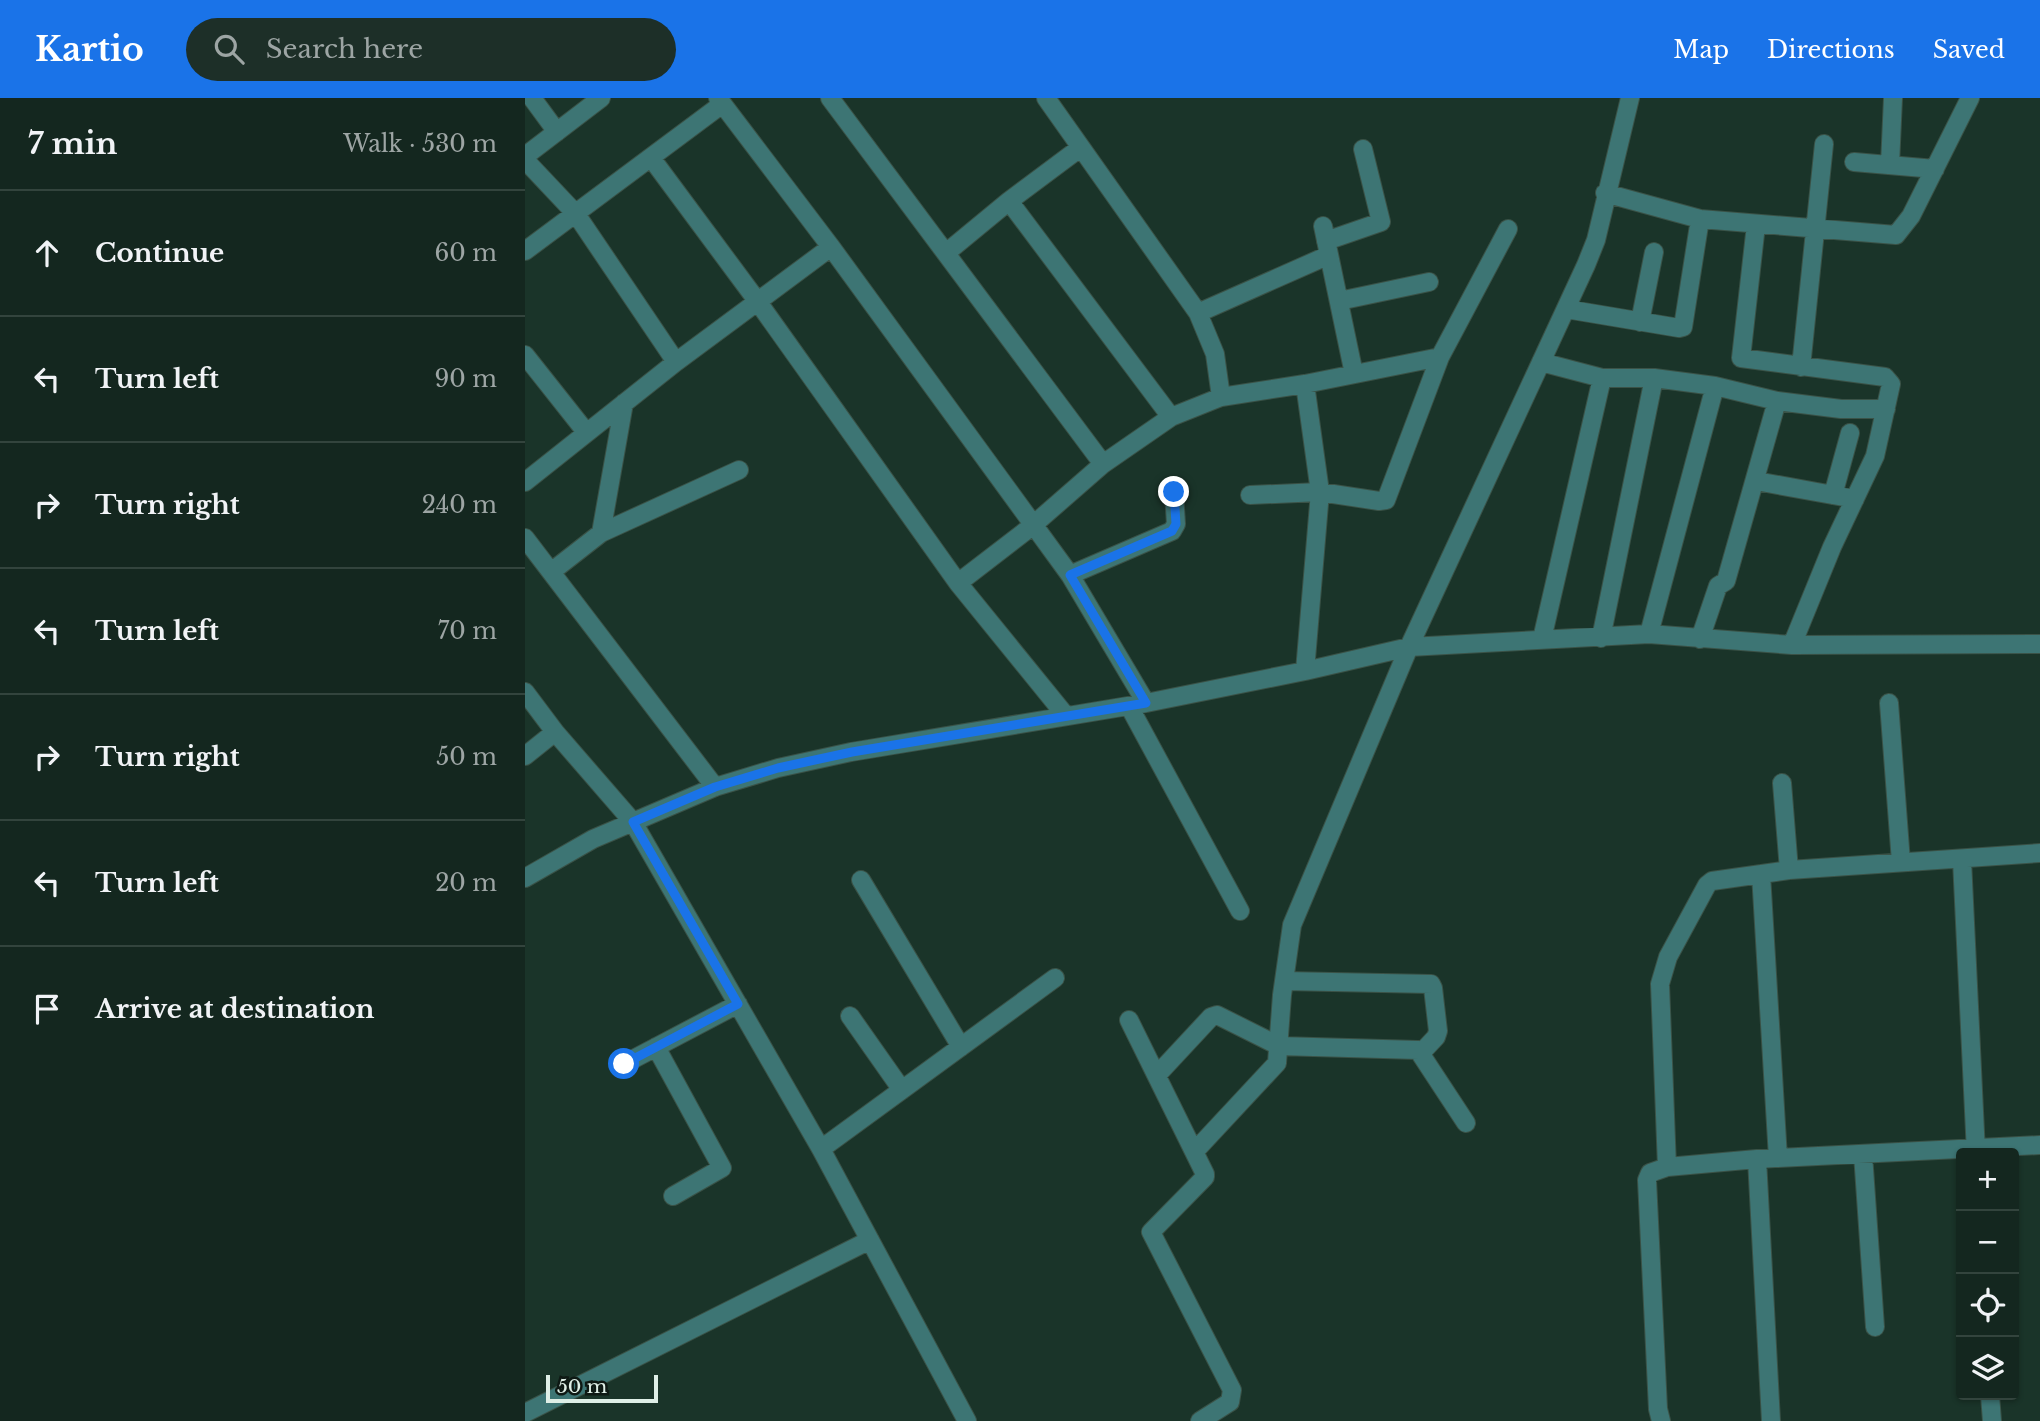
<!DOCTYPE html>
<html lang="en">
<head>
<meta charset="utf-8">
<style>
  body { margin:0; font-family:"Libre Baskerville",serif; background:#1d2f28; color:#f1f3f6 }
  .controls { position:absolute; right:21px; bottom:21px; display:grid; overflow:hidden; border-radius:7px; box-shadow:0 2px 5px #0004 }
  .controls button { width:63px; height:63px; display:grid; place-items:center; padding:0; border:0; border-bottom:2px solid #33443d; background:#14271f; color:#f1f3f6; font:35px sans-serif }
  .scale { position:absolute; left:21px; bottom:18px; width:112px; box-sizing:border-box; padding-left:7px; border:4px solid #dfefe7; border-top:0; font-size:19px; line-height:24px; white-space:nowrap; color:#dfefe7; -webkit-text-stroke:5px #0e1914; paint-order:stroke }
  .stop { position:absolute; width:21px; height:21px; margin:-16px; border:5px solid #1a73e8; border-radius:50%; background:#fff }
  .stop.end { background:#1a73e8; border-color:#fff; box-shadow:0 2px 7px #0008 }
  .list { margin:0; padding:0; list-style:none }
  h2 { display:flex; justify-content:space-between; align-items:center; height:91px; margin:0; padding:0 28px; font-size:30px }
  h2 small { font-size:23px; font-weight:400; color:#9da5a4 }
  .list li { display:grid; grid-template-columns:46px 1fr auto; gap:21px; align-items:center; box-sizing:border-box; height:126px; padding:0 28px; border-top:2px solid #33443d }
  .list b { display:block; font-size:26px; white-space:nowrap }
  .list em { font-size:23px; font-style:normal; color:#9da5a4 }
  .icon { flex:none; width:38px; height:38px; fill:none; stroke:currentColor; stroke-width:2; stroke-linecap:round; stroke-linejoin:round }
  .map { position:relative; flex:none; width:1515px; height:1323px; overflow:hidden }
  header { display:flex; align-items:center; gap:42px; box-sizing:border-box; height:98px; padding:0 35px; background:#1a73e8; color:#fff }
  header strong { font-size:33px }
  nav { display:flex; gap:38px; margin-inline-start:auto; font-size:24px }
  .search { width:490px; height:63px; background:#1d2f28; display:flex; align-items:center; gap:18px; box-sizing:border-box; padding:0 24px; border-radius:38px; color:#9da5a4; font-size:26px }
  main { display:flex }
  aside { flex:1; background:#14271f }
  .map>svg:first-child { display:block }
</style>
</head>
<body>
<header>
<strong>Kartio</strong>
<div class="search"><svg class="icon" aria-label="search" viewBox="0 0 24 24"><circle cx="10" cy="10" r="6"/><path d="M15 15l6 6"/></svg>Search here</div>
<nav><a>Map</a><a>Directions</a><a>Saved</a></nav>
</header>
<main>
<aside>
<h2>7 min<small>Walk · 530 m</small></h2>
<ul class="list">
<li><svg class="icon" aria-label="ahead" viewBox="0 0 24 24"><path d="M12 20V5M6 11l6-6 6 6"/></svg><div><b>Continue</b></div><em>60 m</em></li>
<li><svg class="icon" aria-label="left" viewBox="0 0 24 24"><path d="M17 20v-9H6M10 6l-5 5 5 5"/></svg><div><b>Turn left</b></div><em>90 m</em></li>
<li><svg class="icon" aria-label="right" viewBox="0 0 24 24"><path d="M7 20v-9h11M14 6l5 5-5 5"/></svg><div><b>Turn right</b></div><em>240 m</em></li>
<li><svg class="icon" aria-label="left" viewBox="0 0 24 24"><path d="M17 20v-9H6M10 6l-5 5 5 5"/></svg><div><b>Turn left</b></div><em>70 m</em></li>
<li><svg class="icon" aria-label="right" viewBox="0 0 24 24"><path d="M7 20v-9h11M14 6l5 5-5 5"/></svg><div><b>Turn right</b></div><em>50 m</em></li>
<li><svg class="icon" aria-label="left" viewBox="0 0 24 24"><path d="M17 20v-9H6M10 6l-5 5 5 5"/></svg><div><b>Turn left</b></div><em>20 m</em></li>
<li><svg class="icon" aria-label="arrive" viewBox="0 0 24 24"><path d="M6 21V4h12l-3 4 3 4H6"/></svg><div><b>Arrive at destination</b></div></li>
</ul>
</aside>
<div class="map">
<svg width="1515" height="1323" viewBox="0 0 1515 1323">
  <rect width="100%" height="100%" fill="#1a3429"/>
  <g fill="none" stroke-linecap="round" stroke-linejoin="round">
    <defs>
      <path id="minor" d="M7,0L32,34
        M193,0L306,149L545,477L621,605
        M305,0L578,366
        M521,0L673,215L690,256L696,299
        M0,58L76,0
        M127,61L233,204L433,485L541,618
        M0,62L51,116L151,264
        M1329,64L1410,71
        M1365,67L1368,0
        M1080,95L1175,121L1371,137L1386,118L1445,0
        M484,103L555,50
        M1231,127L1216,260L1360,279L1366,286L1350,358L1307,449L1267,547
        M798,128L829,276
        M801,143L856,124L838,51
        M0,153L196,7
        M421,155L484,103L646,319
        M814,203L904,184
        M1041,211L1154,230L1158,229L1175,121
        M673,215L804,157
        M1115,224L1129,154
        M0,257L61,334
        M1016,264L1077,280H1129L1190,288L1252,303L1316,311H1361
        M1276,269L1299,46
        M780,286L795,394L780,573
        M1231,383L1330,401
        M0,384L151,264L306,149
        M725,397L795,394L854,403L861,402L915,259L983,131
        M1308,397L1325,335
        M76,435L99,305
        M0,440L190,689
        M26,474L76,435L214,372
        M545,477L647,433L651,426L649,395
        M433,485L507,428L578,366L646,319L696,299L780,286L915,259
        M1124,536L1190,288
        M1076,540L1129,280
        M1017,541L1077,280
        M1175,541L1193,488L1201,483L1252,303
        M0,594L30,634L108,724L296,1051L442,1323
        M1364,605L1376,764
        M604,608L715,813
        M0,658L30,634
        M1257,685L1264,772
        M1437,762L1451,1055
        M1236,776L1253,1060
        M0,780L68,741L108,724L190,689L253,670L326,654L621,605L780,573L884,549L1124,536L1267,547L1515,546
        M336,782L436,949
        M759,883L906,886L908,890L913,933L911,939L896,955
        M325,918L377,992
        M604,922L680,1076V1079L626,1134L707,1292L705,1304L675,1323
        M131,949L197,1070L148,1098
        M99,966L213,906
        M632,977L686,919L692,917L754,948L893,952L941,1025
        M296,1051L530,880
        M670,1053L752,965L757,897L767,827L884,549L1061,167L1071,142L1105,0
        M1338,1056L1350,1229
        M1232,1061L1246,1323
        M1142,1069L1135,886L1143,859L1182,787L1187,783L1264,772L1515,755
        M1465,1297L1467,1323
        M0,1315L345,1142
        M1136,1323L1133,1311L1122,1082L1125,1075L1142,1069L1232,1061L1515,1047"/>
    </defs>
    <use href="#minor" stroke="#3a5247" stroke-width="20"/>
    <use href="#minor" stroke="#3d7574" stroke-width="18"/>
  </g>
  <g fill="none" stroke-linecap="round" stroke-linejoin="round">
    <path stroke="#1a73e8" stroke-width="9" d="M99,966L213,906L108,724L190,689L253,670L327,654L621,605L545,477L647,433L651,426L649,394"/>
  </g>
</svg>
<div class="controls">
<button>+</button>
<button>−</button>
<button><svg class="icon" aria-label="locate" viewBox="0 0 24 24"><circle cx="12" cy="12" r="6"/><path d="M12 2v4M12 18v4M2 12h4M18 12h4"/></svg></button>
<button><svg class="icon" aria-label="layers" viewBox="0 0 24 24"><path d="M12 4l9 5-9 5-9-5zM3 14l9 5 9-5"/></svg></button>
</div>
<div class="scale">50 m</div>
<div class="stop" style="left:99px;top:966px"></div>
<div class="stop end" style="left:649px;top:394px"></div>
</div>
</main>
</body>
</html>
